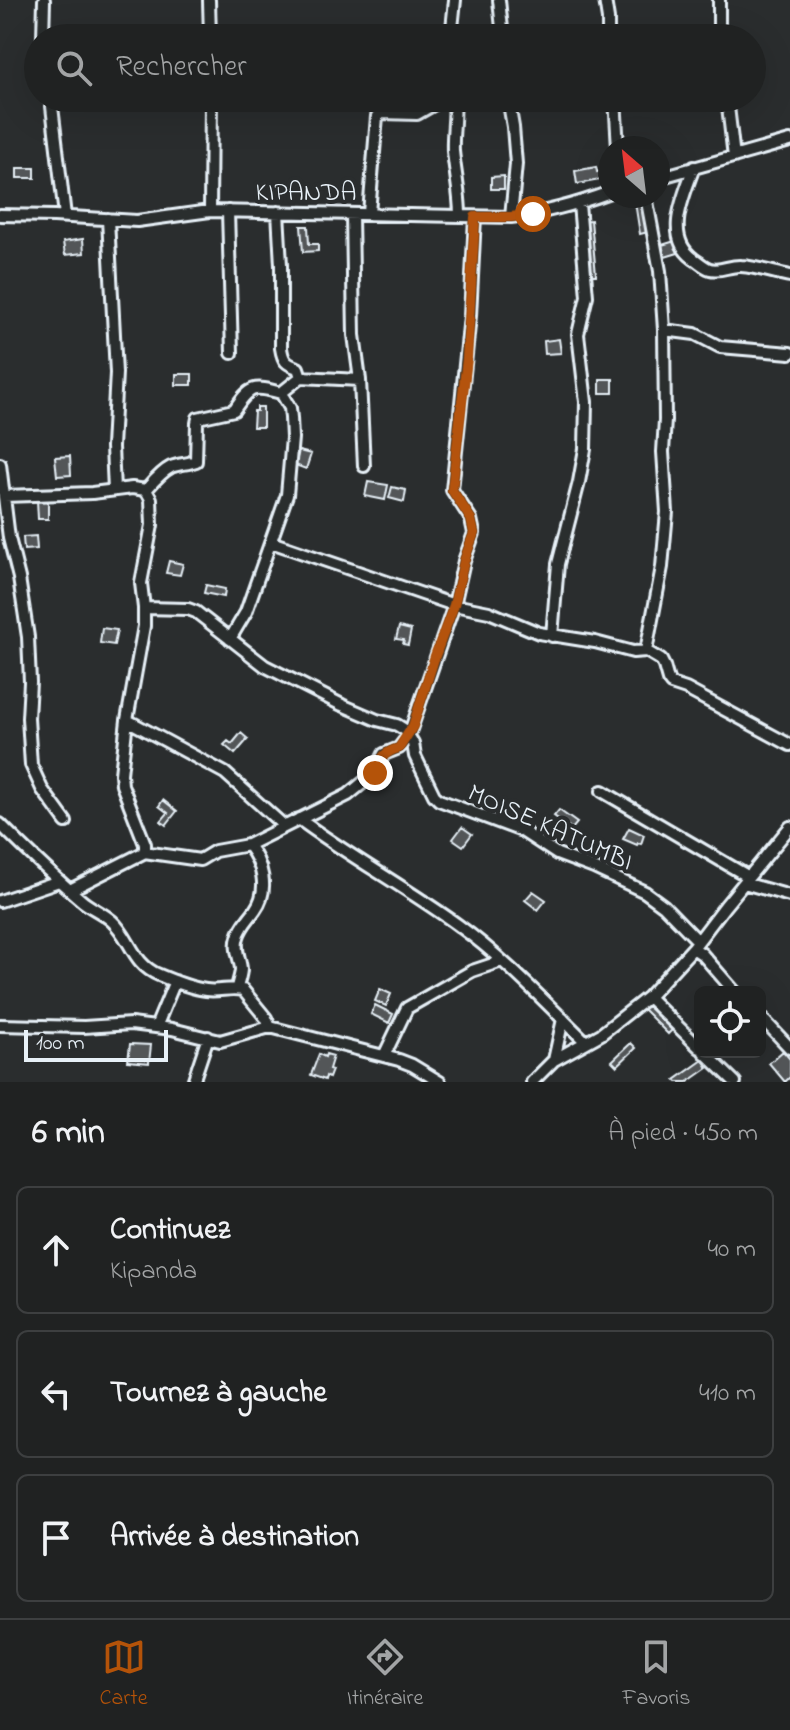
<!DOCTYPE html>
<html lang="fr">
<head>
<meta charset="utf-8">
<style>
  body { margin:0; font-family:"Indie Flower",sans-serif; background:#282a2a; color:#f1f3f6 }
  .controls { position:absolute; right:24px; bottom:24px; display:grid; overflow:hidden; border-radius:12px; box-shadow:0 8px 32px #0002 }
  .controls button { width:72px; height:72px; display:grid; place-items:center; padding:0; border:0; border-bottom:2px solid #3d3f40; background:#202222; color:#f1f3f6; font:40px sans-serif }
  .compass { position:absolute; left:598px; top:136px; width:72px; height:72px; border-radius:50%; background:#202222; box-shadow:0 8px 32px #0002; rotate:332deg }
  .scale { position:absolute; left:24px; bottom:20px; width:144px; box-sizing:border-box; padding-left:8px; border:4px solid #e8f1f8; border-top:0; font-size:22px; line-height:28px; white-space:nowrap; color:#e8f1f8; -webkit-text-stroke:6px #2a2d2e; paint-order:stroke }
  .stop { position:absolute; width:24px; height:24px; margin:-18px; border:6px solid #b45309; border-radius:50%; background:#fff }
  .stop.end { background:#b45309; border-color:#fff; box-shadow:0 2px 8px #0008 }
  .list { margin:0; padding:0; list-style:none }
  h2 { display:flex; justify-content:space-between; align-items:center; height:104px; margin:0; padding:0 32px; font-size:34px }
  h2 small { font-size:26px; font-weight:400; color:#a2a4a5 }
  .list li { display:grid; grid-template-columns:52px 1fr auto; gap:24px; align-items:center; box-sizing:border-box; height:128px; margin:0 16px 16px; padding:0 16px; border:2px solid #3d3f40; border-radius:12px }
  .list b { display:block; font-size:30px; white-space:nowrap }
  .list p { margin:0; font-size:26px; white-space:nowrap; color:#a2a4a5 }
  .list em { font-size:26px; font-style:normal; color:#a2a4a5 }
  .icon { flex:none; width:44px; height:44px; fill:none; stroke:currentColor; stroke-width:2; stroke-linecap:round; stroke-linejoin:round }
  .map { position:relative; flex:none; width:790px; height:1082px; overflow:hidden }
  .search { position:absolute; background:#202222; box-shadow:0 8px 32px #0002; left:24px; right:24px; top:24px; height:88px; display:flex; align-items:center; gap:20px; box-sizing:border-box; padding:0 28px; border-radius:44px; color:#a2a4a5; font-size:30px }
  .sheet { height:536px; background:#202222 }
  nav { display:flex; justify-content:space-around; align-items:center; box-sizing:border-box; height:112px; border-top:2px solid #3d3f40; background:#202222; font-size:22px; color:#a2a4a5 }
  nav a { display:grid; justify-items:center; gap:4px }
  nav .on { color:#b45309 }
  .map>svg:first-child { display:block }
</style>
</head>
<body>
<div class="map">
<svg width="790" height="1082" viewBox="0 0 790 1082">
  <rect width="100%" height="100%" fill="#2a2d2e"/>
  <filter id="ink" filterUnits="userSpaceOnUse"><feTurbulence type="fractalNoise" baseFrequency=".0125" numOctaves="2"/><feDisplacementMap in="SourceGraphic" scale="16" xChannelSelector="R" yChannelSelector="G"/><feConvolveMatrix kernelMatrix="1 2 1 2 8 2 1 2 1" color-interpolation-filters="sRGB"/></filter>
  <g filter="url(#ink)">
    <path fill="#535759" stroke="#e8f1f8" stroke-width="2" d="M596,167L597,172L605,170L606,179L577,184L575,171Z
      M17,168H35V178H17Z
      M504,176V189H491V177Z
      M634,196H642L648,232L640,234Z
      M591,220L596,275H586L581,221Z
      M301,226H308L309,244H318V251L303,252Z
      M83,239L84,253L65,255L63,242Z
      M675,241L678,253L665,257L662,245Z
      M559,339L561,353L545,354L544,341Z
      M176,374H192V385H176Z
      M600,379H613V393H600Z
      M257,407H263V427H253L254,411H257Z
      M299,451L311,454L306,469L295,465Z
      M70,456L71,475L57,476L55,457Z
      M368,482L388,485L385,500L365,496Z
      M392,487L406,490L404,502L389,498Z
      M48,499V519H38L37,500Z
      M36,536L37,549L24,550L23,537Z
      M169,561L183,564L180,575L166,573Z
      M206,585L225,589L224,597L204,593Z
      M399,627L411,630L408,645L403,644L404,640L396,639Z
      M102,628L117,630L114,645L100,643Z
      M241,733L248,739L235,754L224,745L228,741L232,744Z
      M163,800L177,811L166,825L161,821L168,813L159,806Z
      M559,810L577,823L572,829L554,816Z
      M462,827L472,834L463,846L453,839Z
      M629,828L644,835L641,844L638,843L637,845L623,839Z
      M533,891L546,900L538,910L525,900Z
      M380,989L391,994L386,1006L375,1001Z
      M650,1003L674,1028L668,1034L643,1009Z
      M375,1005L393,1014L389,1023L371,1014Z
      M631,1043L636,1048L617,1066L612,1061Z
      M130,1044L151,1045L149,1063L128,1061Z
      M783,1051L790,1059V1077L785,1082L769,1063Z
      M319,1054L325,1057L326,1054L333,1056L329,1069L332,1070L329,1078L326,1076L325,1080L311,1075Z
      M703,1060L708,1068L688,1082H677L675,1080Z"/>
    <g fill="none" stroke-linecap="round" stroke-linejoin="round">
      <defs>
        <path id="minor" d="M209,0L210,38
          M499,0L503,38
          M605,0L608,19V38
          M719,0V38
          M43,38L44,0
          M451,38L455,0
          M51,98L65,216
          M454,98C456,116 452,133 453,151C455,172 460,194 460,216
          M508,98L513,127L516,164L511,217
          M615,98L618,148
          M727,98L734,157
          M694,167C684,196 663,237 694,259C699,262 704,267 710,269C721,272 730,265 741,266C757,267 774,273 790,276
          M658,178L790,141
          M210,211L211,98
          M228,211L232,353
          M278,212L281,265V348C283,361 286,364 298,368L301,377
          M369,213L377,116L382,113L417,114L445,98
          M352,214L354,335L360,380L364,466
          M0,215L54,216L137,221L210,211L511,217C546,213 577,204 610,192
          M108,219L116,373L112,447L114,490
          M664,330L695,334L720,347L790,353
          M0,464L9,538L19,578L28,637L30,682L28,718L31,765L42,789L66,822
          M146,490C153,482 161,472 171,467C178,464 188,464 196,461L197,423L198,418L234,410C250,386 253,385 281,393L301,377L360,380
          M4,496L92,493L132,488L146,490L151,499L152,525L141,583L144,608V626L127,720L121,774L122,785L145,844V849L143,853L70,890
          M271,542L454,605L489,612L539,633L595,642L633,652L646,651L661,660L664,666L668,680L671,684L686,689L790,745
          M144,608L188,609L196,612L265,666L342,705L377,720L397,725L405,730L413,743L415,756L434,795L439,800L522,831L557,854L594,868L645,892L664,906L698,941
          M552,636L558,564L579,482L585,449L586,402L578,334L587,296L579,204
          M230,639L246,612L287,495L292,438L291,418L290,408L281,393
          M646,651L662,567L667,512L663,452L665,420L664,330L660,271L646,196
          M127,720L225,773L284,826
          M602,791L749,877
          M299,819C350,857 407,888 458,925C505,959 545,1002 586,1042
          M0,824C26,850 53,876 81,900C90,908 102,912 112,921C131,938 132,964 159,975C173,981 191,988 206,990C219,992 230,987 243,990L266,1018L270,1027
          M144,852L200,860L215,851L248,845L348,795L375,773L384,754L399,748L409,735L454,605L464,561L474,533L471,519L452,490L470,316L475,217
          M744,883L790,896
          M0,901L59,881
          M693,948L702,954L735,992
          M237,988C238,982 241,975 241,969C240,958 234,949 238,937C241,926 248,920 255,910C270,889 262,863 248,845
          M648,997L700,1048
          M760,1016L790,1048
          M0,1025L84,1027L131,1024L172,1029L220,1041L270,1027L399,1060L412,1065L440,1082
          M156,1027L175,981
          M704,1052L735,1082
          M384,1056L407,1008L472,971L502,961
          M554,1060L563,1019
          M193,1082L208,1037
          M532,1082L554,1060L601,1034L648,997L693,948L725,906L790,827"/>
      </defs>
      <use href="#minor" stroke="#e8f1f8" stroke-width="16"/>
      <use href="#minor" stroke="#2a2d2e" stroke-width="10"/>
    </g>
  </g>
  <g fill="none" stroke-linecap="round" stroke-linejoin="round" filter="url(#ink)">
    <path stroke="#b45309" stroke-width="10" d="M375,773C382,758 382,753 399,748L413,726L435,656L454,605L464,561L474,533L471,519L452,490L467,358L475,217H511L533,214"/>
  </g>
  <g text-anchor="middle" stroke-width="8" stroke-linejoin="round" paint-order="stroke">
    <g font-size="26" fill="#e8f1f8" stroke="#2a2d2e">
      <text x="306" y="200">KIPANDA</text>
      <text transform="translate(551 826) rotate(24)" y="9">MOISE KATUMBI</text>
    </g>
  </g>
</svg>
<div class="controls">
<button><svg class="icon" aria-label="locate" viewBox="0 0 24 24"><circle cx="12" cy="12" r="6"/><path d="M12 2v4M12 18v4M2 12h4M18 12h4"/></svg></button>
</div>
<svg class="compass" viewBox="-18 -18 36 36"><path d="M0-13l5 13h-10z" fill="#e53935"/><path d="M0 13l5-13h-10z" fill="#a2a4a5"/></svg>
<div class="scale">100 m</div>
<div class="stop" style="left:533px;top:214px"></div>
<div class="stop end" style="left:375px;top:773px"></div>
<div class="search"><svg class="icon" aria-label="search" viewBox="0 0 24 24"><circle cx="10" cy="10" r="6"/><path d="M15 15l6 6"/></svg>Rechercher</div>
</div>
<section class="sheet">
<h2>6 min<small>À pied · 450 m</small></h2>
<ul class="list">
<li><svg class="icon" aria-label="ahead" viewBox="0 0 24 24"><path d="M12 20V5M6 11l6-6 6 6"/></svg><div><b>Continuez</b><p>Kipanda</p></div><em>40 m</em></li>
<li><svg class="icon" aria-label="left" viewBox="0 0 24 24"><path d="M17 20v-9H6M10 6l-5 5 5 5"/></svg><div><b>Tournez à gauche</b></div><em>410 m</em></li>
<li><svg class="icon" aria-label="arrive" viewBox="0 0 24 24"><path d="M6 21V4h12l-3 4 3 4H6"/></svg><div><b>Arrivée à destination</b></div></li>
</ul>
</section>
<nav>
<a class="on"><svg class="icon" aria-label="map" viewBox="0 0 24 24"><path d="M3 6l6-2 6 2 6-2v14l-6 2-6-2-6 2zM9 4v14M15 6v14"/></svg>Carte</a>
<a><svg class="icon" aria-label="directions" viewBox="0 0 24 24"><path d="M12 3l9 9-9 9-9-9zM9 14v-3h6M13 9l2 2-2 2"/></svg>Itinéraire</a>
<a><svg class="icon" aria-label="saved" viewBox="0 0 24 24"><path d="M7 4h10v16l-5-4-5 4z"/></svg>Favoris</a>
</nav>
</body>
</html>
